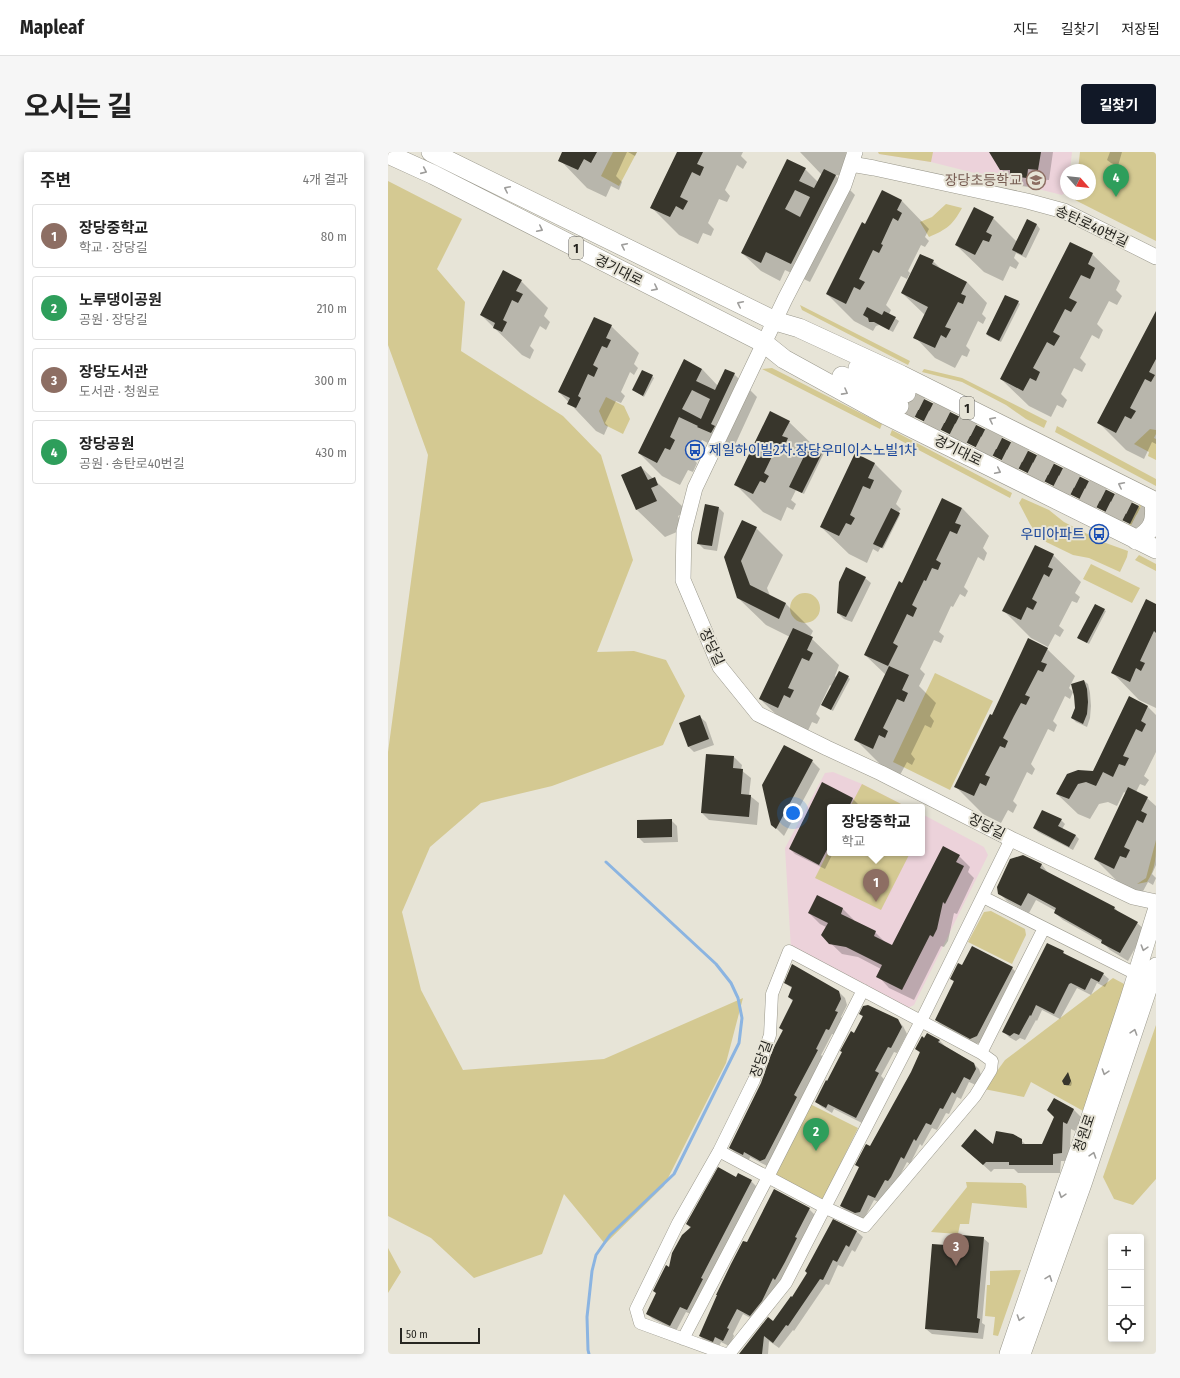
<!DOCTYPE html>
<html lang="ko">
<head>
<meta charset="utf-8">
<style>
  body { margin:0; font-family:"Fira Sans Condensed","Noto Sans KR",sans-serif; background:#f6f6f6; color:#222 }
  .controls { position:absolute; right:12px; bottom:12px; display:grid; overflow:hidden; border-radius:4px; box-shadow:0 2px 6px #0003 }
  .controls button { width:36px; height:36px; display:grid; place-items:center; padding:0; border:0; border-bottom:1px solid #e0e0e0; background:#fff; color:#222; font:20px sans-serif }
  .compass { position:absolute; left:672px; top:12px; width:36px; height:36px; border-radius:50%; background:#fff; box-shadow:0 2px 6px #0003; rotate:117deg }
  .scale { position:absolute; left:12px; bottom:10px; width:80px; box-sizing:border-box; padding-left:4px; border:2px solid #272621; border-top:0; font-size:11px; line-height:14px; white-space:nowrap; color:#272621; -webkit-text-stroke:3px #e7e4d7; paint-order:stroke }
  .you { position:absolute; left:405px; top:661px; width:14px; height:14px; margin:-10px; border:3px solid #fff; border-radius:50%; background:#1a73e8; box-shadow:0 0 0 6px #1a73e833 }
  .badge { display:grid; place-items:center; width:26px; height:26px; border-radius:50%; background:#111827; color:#fff; font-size:13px; font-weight:700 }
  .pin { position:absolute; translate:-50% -33px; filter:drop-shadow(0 1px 2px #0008) }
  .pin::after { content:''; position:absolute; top:21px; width:14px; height:12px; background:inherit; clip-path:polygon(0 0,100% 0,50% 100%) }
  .popup { position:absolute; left:439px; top:652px; width:98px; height:52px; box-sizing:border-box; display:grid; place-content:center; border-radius:4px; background:#fff; filter:drop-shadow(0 1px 3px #0005); font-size:13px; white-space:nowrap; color:#767676 }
  .popup b { font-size:15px; color:#222 }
  .popup::after { content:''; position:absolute; left:50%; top:100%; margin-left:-8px; border:8px solid transparent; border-top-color:#fff }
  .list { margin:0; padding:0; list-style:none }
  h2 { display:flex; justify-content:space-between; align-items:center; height:52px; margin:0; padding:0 16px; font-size:17px }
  h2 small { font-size:13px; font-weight:400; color:#767676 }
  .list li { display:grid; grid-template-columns:26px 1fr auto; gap:12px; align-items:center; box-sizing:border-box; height:64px; margin:0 8px 8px; padding:0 8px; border:1px solid #e0e0e0; border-radius:4px }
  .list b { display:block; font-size:15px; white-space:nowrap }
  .list p { margin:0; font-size:13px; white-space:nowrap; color:#767676 }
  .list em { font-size:13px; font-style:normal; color:#767676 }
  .icon { flex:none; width:22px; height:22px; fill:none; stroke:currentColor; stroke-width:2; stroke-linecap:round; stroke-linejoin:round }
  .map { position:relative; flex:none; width:768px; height:1202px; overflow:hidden; border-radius:4px }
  header { display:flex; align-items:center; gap:24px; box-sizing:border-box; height:56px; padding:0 20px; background:#fff; border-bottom:1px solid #e0e0e0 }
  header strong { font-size:19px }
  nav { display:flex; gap:22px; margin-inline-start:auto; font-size:14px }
  .intro { display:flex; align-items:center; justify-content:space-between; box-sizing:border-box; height:96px; padding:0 24px }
  h1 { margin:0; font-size:28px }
  .button { padding:10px 18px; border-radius:4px; background:#111827; color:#fff; font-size:14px; font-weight:700 }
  main { display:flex; gap:24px; padding:0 24px }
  aside { flex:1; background:#fff; border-radius:4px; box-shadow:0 2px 6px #0003 }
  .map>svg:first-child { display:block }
</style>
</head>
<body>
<header>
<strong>Mapleaf</strong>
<nav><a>지도</a><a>길찾기</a><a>저장됨</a></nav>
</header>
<div class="intro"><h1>오시는 길</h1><a class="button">길찾기</a></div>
<main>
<aside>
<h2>주변<small>4개 결과</small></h2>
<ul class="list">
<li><span class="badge" style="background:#8d6e63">1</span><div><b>장당중학교</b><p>학교 · 장당길</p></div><em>80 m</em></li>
<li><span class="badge" style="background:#2e9e5b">2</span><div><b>노루댕이공원</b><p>공원 · 장당길</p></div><em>210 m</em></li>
<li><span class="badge" style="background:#8d6e63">3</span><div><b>장당도서관</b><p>도서관 · 청원로</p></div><em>300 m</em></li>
<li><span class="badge" style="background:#2e9e5b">4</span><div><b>장당공원</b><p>공원 · 송탄로40번길</p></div><em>430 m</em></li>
</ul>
</aside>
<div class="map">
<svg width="768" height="1202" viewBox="0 0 768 1202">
  <rect width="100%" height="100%" fill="#e7e4d7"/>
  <path fill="#ecd2da" d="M490,0H684L682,18H678V40L674,43L543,10L491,2Z
    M445,620L474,632L519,655H442V701H534V662L596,695L600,703L526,853L518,857L403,797L397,696L437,621Z"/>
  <path fill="#d4c992" d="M225,0H249L231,34L213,24Z
    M490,0H545L543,10L491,2Z
    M692,0H768V89L687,48V42H702V18H690Z
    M0,29L74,67L49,117L77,150L73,199L175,264L213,303L245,408L209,500L246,499L278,508L297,544L275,593L164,634L93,651L42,695L14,760L33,838L75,918L216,907L355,846L338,911L276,1034L217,1092L176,1042L154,1102L86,1126L43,1086L0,1064V600L40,303L0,193Z
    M558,52L574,56C564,74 559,77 541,85L532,70L544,65Z
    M412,153L522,209L520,213L414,158Z
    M384,216L494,272L492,277L374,217Z
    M536,217L574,226L659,269L656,276L638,267L618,253L574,230L534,220Z
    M218,245L236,254L242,267L235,282L217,273L211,259Z
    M669,274L768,327V334L667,280Z
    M762,277L768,278V282L766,286L768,287V308L760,304L761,300L746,292Z
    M504,278L624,341L622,346L502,283Z
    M634,346L661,358L676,370L715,390L740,399L739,405L732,420L701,406L685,403L652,387L642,372L631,351Z
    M753,350L760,354L757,378L739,377Z
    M751,403L768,412V419L747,408Z
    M703,412L752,436L744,451L695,427Z
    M402 456a15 15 0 1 1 30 0a15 15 0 1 1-30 0Z
    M547,521L605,549L562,638L505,610Z
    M474,632L519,655H462Z
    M768,688C768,703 768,717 759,730L749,732L758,726Z
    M442,696V701H522L493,758L427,726Z
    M603,759L637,777L638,783L624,812L580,790L596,760Z
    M725,826L738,833L697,960L643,930L636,945L596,937L617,908Z
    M768,873V1027L745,1053L726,1047L715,1025Z
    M420,951L470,976L435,1047L385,1022Z
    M578,1030L634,1031L638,1034L639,1056L584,1051L581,1072H572L570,1082L543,1080L579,1035Z
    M0,1096L13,1120L0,1141Z
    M633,1118L610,1184L605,1183L607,1165L597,1164L599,1133H602V1119Z"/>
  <path fill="#0003" d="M176,0H239L228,24L234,30L231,38L223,34L218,45L199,36L172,8Z
    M240,0H249L247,4Z
    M290,0H355L353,4L359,10L355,17L349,13L337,38L342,44L339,50L331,47L320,71L326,77L323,84L315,81L310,92L291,83L263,55Z
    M412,0H458L457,24L447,23L467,43L422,130L397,118L392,129L373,119L354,101L417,17L431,31L434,23Z
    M605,0H665L661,28L651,27L650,36L633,34L628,28H624L613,17Z
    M722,0H734L730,14L723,11L719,8Z
    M495,40L514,49L541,77L537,85L541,89L537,95L533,93L520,119L522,121L519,127L513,124L498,153L503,158L501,162L511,169L505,180L491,173L488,174L485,179L466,169L439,142L478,74Z
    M605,66L629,90L639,68L649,73L652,77L638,106L628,101L626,106L631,111L628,117L622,114L615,129L596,120L568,93Z
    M704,102L732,129L728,138L734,144L729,153L721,149L709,172L715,178L711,187L704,183L692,206L698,212L694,220L686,216L673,242L679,248L675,256L669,253L663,265L641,254L613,227Z
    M545,109L555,119L579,130L599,151L594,162L598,166L595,172L590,169L578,194L582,198L579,205L574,203L567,216L547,206L527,185L537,163L514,141Z
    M133,129L160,156L156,164L162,170L158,178L152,174L142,194L146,198L142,207L134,203L93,163Z
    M630,150L632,152L613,190L600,184L599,182Z
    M768,163V292L764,290L756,307L738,298L711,271Z
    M223,174L251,201L246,212L250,216L246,223L242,220L233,240L237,244L233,251L228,249L217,271L220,274L216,283L208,279L171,240Z
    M296,209L314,217L330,234L346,222L369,245L346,295L349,297L346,303L333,298L314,288L305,307L309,311L305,320L300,318L292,333L274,324L251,301Z
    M264,224L266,226L256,245L245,238Z
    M529,244L751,355L752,356L744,373L520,261Z
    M401,270L428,296L436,301L416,342L408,338L403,348L408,352L405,358L399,355L393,369L375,360L348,333Z
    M468,303L487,312L514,339L508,352L513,357L510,361L512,363L495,397L493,395L490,400L485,397L479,411L461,402L433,375Z
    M253,315L294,354L297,360L290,364L296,377L277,385L249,358L234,323Z
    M331,356L336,361L329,399L316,397L310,391Z
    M574,356L601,384L595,396L599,401L596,409L590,405L576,435L580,439L577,445L572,442L565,455L563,454L551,480L556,484L553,491L546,488L532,517L537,522L531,534L548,551L542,564L546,569L543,576L537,573L523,602L527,607L524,613L519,610L512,623L495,615L467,587L498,523L477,503L514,432Z
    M368,376L395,403L379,436L382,444L398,452L425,479L422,485L451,513L447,524L449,526L460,525L462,527L445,559L436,554L444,534L442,533L428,562L432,566L429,572L424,570L418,583L400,574L372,547L402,485L378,473L350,446L337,406Z
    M665,403L693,430L687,441L692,445L689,451L684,449L671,474L676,478L672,485L667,482L660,495L643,486L616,459Z
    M477,426L483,431L464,470L456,467L450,461Z
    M768,453V556L751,548L724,520Z
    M716,458L718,459L701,492L692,487Z
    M659,497L687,524L681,536L685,540L682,547L677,544L665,569L669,573L666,580L660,577L643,612L647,617L644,623L639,620L625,649L629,653L625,661L620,658L613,671L595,662L568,635L604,564Z
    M696,529L700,532L702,541L703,554L702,566L699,575L688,570L684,566Z
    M741,546L760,555L768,563V600L756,624L761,628L757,634L752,632L748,640L759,646L768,654V713L764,722L768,726L765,733L760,730L753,743L734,734L707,707L738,641L736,640L729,654L720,650L711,652L702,667L690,662L669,642L705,620Z
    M312,565L318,570L326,593L306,600L300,594Z
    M319,603L346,605L354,613L353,618L363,626L361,643L371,651L369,673L321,668L314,661Z
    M424,609L432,617L396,684L384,672Z
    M435,632L465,647L470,652L469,655H442V701H445L437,717L407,702L402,697Z
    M283,668L289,674L290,690L256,691L250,685Z
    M673,668L677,672L674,677L687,683L691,687L685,698L650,680L646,676Z
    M571,704L582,715L580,720L586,726L569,762L566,761L560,789L556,795L553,794L526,848L501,836L490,824L493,817L470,805L454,802L434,783L438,775L432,772L421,761L429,745L455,757L466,768L465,769L487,780L498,791L505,794Z
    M635,704L654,713L661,722L727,756L731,761L749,771L757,778L740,809L722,798L714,790L675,768L667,761L668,759L648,748L641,761L619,749L611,741Z
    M675,800L679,804L715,822L721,827L717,835L709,831L703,843L689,836L672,867L654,858L649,869L648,868L637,888L632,886L628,889L621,885L615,879Z
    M575,814L624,816L630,822L594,890L588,892L554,874L548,868L567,831L563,827Z
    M397,831L451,840L457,846L459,853L453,865L455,867L447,883L444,882L433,903L435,905L412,949L414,951L382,1013L379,1014L362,1005L361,1008L348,1001L342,996L374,932L395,879L392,876L405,850L401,845L405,837Z
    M472,862L509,868L515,874L519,882L509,901L506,900L493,924L496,927L474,971L446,957L444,961L434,955L428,950L440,931L475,865Z
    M551,888L557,894L585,911L591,917L593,923L588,933L581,930L573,947L569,945L561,962L558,961L549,978L544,976L534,994L532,992L522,1012L519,1010L508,1031L506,1034L503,1033L493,1051L486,1048L477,1065L474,1067L459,1060L453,1054L472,1016L469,1013L482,995L524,920L533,902L528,897Z
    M680,921L684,931L683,934H679L677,933Z
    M666,947L686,958L694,966L687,979L683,977L681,1009H673L672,1021H630L626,1017H606L603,1020L582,1001L606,994L633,988L638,993H655L667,965Z
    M348,1026L363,1029L369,1035L305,1163L298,1160L288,1179L265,1167L259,1162L303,1077L299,1072Z
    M421,1057L427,1063L402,1116L368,1169L355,1162L345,1182L346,1184L341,1194L333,1190L331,1195L317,1190L312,1184L359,1092Z
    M445,1069L469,1080L475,1085L467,1100L464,1098L455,1115L450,1113L441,1133L438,1132L406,1179L405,1178L391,1196L381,1189L380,1202H352L385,1170L404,1146L420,1121Z
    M595,1086L601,1091L594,1171L597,1173L595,1187L544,1182L538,1177L573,1095Z"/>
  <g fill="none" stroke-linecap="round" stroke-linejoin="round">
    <path stroke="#8bb4e1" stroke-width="3" d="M201,1202L200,1198L199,1165L204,1119L208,1103L222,1083L286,1022L351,891L354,866L350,846L343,831L328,812L218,710"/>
  </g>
  <path fill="#38362c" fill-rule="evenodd" d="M174,0H209L203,11L196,7L190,18L170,9Z
    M289,0H315L309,12L316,15L312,24L304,20L292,45L300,49L295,58L288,54L282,65L262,56Z
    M601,0H653L650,18L640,17L639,26L622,24V18H612Z
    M399,7L418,16L411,29L426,36L436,17L448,23L403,112L378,100L373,111L353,101ZM407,38L422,45L412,65L397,57Z
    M494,38L514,48L509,58L514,61L510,69L505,66L493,92L495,93L491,101L485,98L471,127L477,130L472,138L466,135L458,152L438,142L474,70L477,72Z
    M586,55L606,65L598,80L604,83L601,90L595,88L587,103L567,93Z
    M639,67L649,72L634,103L624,98Z
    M682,90L705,101L700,112L707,116L702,127L693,123L681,146L689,150L683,160L677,157L665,180L672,184L666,194L659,190L645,216L652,220L648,229L642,226L635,239L612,227Z
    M532,102L546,108L544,112L579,130L573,142L578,144L575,152L570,150L557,175L563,177L558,186L553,183L547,196L525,186L540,155L513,141Z
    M115,118L134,128L128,139L135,142L130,151L124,148L115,168L119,170L114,180L105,176L107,171L92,163Z
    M617,143L631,149L611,189L598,182Z
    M479,155L494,163L496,159L508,165L501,178L486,170H481L480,166L475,163Z
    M768,159V207L761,220L767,223L763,230L757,227L742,256L748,259L743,267L737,264L728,281L709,271Z
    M206,165L224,173L218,186L223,188L219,196L214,194L205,213L210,216L206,225L200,222L190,244L193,246L188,256L179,252L182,246L170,240Z
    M296,207L314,217L308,229L327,238L337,217L347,221L323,272L327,274L323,281L309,275L310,274L291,265L282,285L287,288L282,298L277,296L269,311L250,301ZM304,238L322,247L313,267L294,257Z
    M254,218L265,223L255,244L244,238Z
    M528,243L751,354L742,372L519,261L521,259V251L528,246Z
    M382,259L402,269L394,284L400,286L396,295L390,292L376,321L381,324L377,331L372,329L365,342L346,333Z
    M422,292L435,299L414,341L401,335Z
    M467,301L487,311L480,326L486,328L482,337L475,334L462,363L467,366L463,373L458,371L451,384L432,375Z
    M253,314L260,328L267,325L270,333L263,336L269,349L248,358L233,323Z
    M554,346L574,356L567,371L573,373L569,382L562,379L548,408L553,411L550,418L544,416L538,429L536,428L524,453L529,456L525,465L519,462L505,491L510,494L500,514L476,503L511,429L514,431Z
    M317,352L331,355L324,394L309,392Z
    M503,356L512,361L494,396L485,392Z
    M354,368L369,375L353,409L362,433L398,451L391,467L349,446L336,405Z
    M647,393L666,402L660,415L665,417L661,425L656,422L644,447L649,450L645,458L639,455L633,468L614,459Z
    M458,415L478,425L458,465L449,461L451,430Z
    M758,447L768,452V481L766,479L752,509L757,511L753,519L748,516L742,530L723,521Z
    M707,452L717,457L699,491L689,486Z
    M405,476L425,485L419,498L425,501L421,509L414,506L400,536L406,538L402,546L396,543L390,556L371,547Z
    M640,486L660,496L653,510L659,512L655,520L650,518L637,543L642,545L638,553L633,551L626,564L615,586L620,589L617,596L612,594L597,623L602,625L598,634L592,631L586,644L566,635L602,562L604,563Z
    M501,514L521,523L514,538L520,541L516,550L509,547L495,576L500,579L497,586L491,583L485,597L466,588Z
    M451,519L461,524L443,558L433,553Z
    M696,528L699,537L700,550L699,562L695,572L683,566L687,556L686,544L683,532Z
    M741,544L760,554L753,569L758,572L754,580L748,577L735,604L741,606L737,614L731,612L725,625L715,620L708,634L698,630L690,632L681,647L668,642L679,622L690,618L705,619Z
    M312,563L321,587L300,595L291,571Z
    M396,593L425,608L388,677L383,673L374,633Z
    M318,602L346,604L345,616L355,617L353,642L363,643L361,665L313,661Z
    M434,630L465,646L461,655H442V692L431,713L401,697Z
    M740,635L760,645L753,659L759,662L755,671L749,668L736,695L742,698L738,706L732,704L726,717L706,707Z
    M654,658L674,667L670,674L688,683L681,695L645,676Z
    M284,667V685L249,686V668Z
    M555,694L572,703L568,710L576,714L557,752L555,750L549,777L545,785L542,783L514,838L488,825L494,813L458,795L441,792L433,783L440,771L420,761L429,743L455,756L453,762L488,779L486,784L504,793Z
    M635,703L654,712L652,716L727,755L726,757L750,770L732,801L713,791L714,788L666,761L668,756L640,741L633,754L610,742L609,735L622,707Z
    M659,791L676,799L675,801L716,821L711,830L703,826L697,838L683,831L681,832L666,862L648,853L643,864L642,863L631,883L626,881L622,884L614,880Z
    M584,794L625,815L589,884L582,887L547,868L566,829L562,827L570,811L574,813Z
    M404,812L451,839L453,847L447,859L450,860L441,878L438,877L428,897L430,898L406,943L409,945L377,1007L372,1009L356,1000L355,1003L341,996L373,931L385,897L395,878L391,876L405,848L400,845L404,835L396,831Z
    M480,853L510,867L514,875L503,896L500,895L487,919L491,921L468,966L440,952L438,956L427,950L438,928L439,929L454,900L452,899L463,879L466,881L475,864L471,862L475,854Z
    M539,881L552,888L550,890L586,911L588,917L582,928L576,925L567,942L564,940L555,957L552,956L543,973L538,971L528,989L526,987L516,1007L513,1005L503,1025L500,1029L497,1028L487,1046L480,1043L472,1060L467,1061L452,1054L471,1015L467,1013L478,992L482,994L523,920L532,900L527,897L534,884L536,886Z
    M680,920L683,929L681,933H676L674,929Z
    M666,946L686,957L679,972L675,970L674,1001L665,1002V1013H621V1010H598L595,1013L573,994L587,977L605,992L608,979L625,982L634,987V992H654L666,965L659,958Z
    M330,1015L348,1025L350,1021L364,1028L313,1126L315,1127L299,1158L292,1155L282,1174L258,1162L268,1141L265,1139L278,1113L281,1115L284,1101L294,1083L303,1075L298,1072Z
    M386,1037L422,1056L407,1085L409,1086L397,1110L387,1128L385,1126L374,1149L362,1164L349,1157L339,1176L341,1177L335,1189L327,1185L325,1190L311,1184L329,1143H328L343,1112L355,1089L359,1090Z
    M445,1067L469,1079L461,1095L458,1093L449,1110L445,1108L435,1128L432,1127L400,1174L398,1173L385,1191L376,1184L374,1202H351L380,1165L385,1169L403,1144L404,1145L419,1121L417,1119Z
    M573,1083L596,1085L589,1166L592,1167L590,1181L537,1177L544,1092L572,1094Z"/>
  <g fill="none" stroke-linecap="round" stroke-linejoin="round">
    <path stroke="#c1beb3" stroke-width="19" stroke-dasharray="19 10" stroke-linecap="butt" d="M518,241L768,366
      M511,254L768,383"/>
    <defs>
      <path id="minor" d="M595,745L748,822
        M593,901L656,776
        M331,999L438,1056L477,1074L587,944L603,918L604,909L593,901L401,799L384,842L382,883L366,928L331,999L290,1071L248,1157L252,1171L337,1202
        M295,1187L380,1025L475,838
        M341,1202L398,1131L533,869L623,687"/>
      <path id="tertiary" d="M467,0L456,33L397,147L307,336L296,379L295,428L332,515L370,562L439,596L493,621L623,687L745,745L768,750
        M463,12L486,16L639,49L676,59L768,105"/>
      <path id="secondary" d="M620,1202L679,1029L698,977L741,846L768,759
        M634,1202L695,1032L768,814"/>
      <path id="primary" d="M43,0L387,169L411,176L513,223L768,350
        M0,2L46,23L376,191L396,207L496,262L768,397
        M470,216L518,241
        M454,224L511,254
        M748,388C766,378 768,369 766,349"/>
    </defs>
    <use href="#minor" stroke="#9a988c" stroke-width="13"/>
    <use href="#tertiary" stroke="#9a988c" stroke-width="16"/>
    <use href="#secondary" stroke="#9a988c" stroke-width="18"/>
    <use href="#primary" stroke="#9a988c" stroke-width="20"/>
    <use href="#minor" stroke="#fff" stroke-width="12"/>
    <use href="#tertiary" stroke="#fff" stroke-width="15"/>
    <use href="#secondary" stroke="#fff" stroke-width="17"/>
    <use href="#primary" stroke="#fff" stroke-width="19"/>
  </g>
  <defs><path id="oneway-chevron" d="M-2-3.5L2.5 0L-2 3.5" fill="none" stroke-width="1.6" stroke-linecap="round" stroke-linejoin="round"/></defs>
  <g stroke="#9e9d9b">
    <use href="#oneway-chevron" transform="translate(36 19) rotate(24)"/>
    <use href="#oneway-chevron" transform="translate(119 37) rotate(-154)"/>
    <use href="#oneway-chevron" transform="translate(152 77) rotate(27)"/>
    <use href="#oneway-chevron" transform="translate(236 94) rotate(-154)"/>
    <use href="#oneway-chevron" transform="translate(267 136) rotate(27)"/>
    <use href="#oneway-chevron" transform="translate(352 152) rotate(-154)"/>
    <use href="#oneway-chevron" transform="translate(457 240) rotate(29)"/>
    <use href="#oneway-chevron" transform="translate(604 268) rotate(-153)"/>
    <use href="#oneway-chevron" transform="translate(610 319) rotate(26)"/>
    <use href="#oneway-chevron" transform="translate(733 333) rotate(-153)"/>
    <use href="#oneway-chevron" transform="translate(756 796) rotate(107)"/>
    <use href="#oneway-chevron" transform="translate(746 880) rotate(-72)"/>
    <use href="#oneway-chevron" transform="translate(717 920) rotate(108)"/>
    <use href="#oneway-chevron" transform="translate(705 1003) rotate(-72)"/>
    <use href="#oneway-chevron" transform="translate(674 1043) rotate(108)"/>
    <use href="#oneway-chevron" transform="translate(661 1126) rotate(-70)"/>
    <use href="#oneway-chevron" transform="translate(632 1166) rotate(109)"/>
  </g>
  <defs>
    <symbol id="school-ring" viewBox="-11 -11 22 22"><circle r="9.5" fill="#e7e4d7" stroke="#8d6e63" stroke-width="1.5"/><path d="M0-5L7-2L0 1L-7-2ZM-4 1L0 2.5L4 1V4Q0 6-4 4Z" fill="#8d6e63"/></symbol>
    <symbol id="bus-ring" viewBox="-11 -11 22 22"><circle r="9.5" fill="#e7e4d7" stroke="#1a4fb4" stroke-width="1.5"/><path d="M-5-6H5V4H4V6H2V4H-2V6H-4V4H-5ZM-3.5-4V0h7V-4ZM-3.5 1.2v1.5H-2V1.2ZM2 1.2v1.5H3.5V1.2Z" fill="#1a4fb4"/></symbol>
  </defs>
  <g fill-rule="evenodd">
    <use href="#school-ring" x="637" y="17" width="22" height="22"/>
    <use href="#bus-ring" x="296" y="287" width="22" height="22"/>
    <use href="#bus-ring" x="700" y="371" width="22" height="22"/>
  </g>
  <g text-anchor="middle" stroke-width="4" stroke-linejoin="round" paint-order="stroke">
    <g fill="#e7e4d7" stroke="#615f58" stroke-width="1">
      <rect x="181" y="85" width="14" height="22" rx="3"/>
      <rect x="572" y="245" width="14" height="22" rx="3"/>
    </g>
    <g font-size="13" font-weight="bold" fill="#272621">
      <text x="188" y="101">1</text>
      <text x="579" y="261">1</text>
    </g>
    <g font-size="14" fill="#785e54" stroke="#e7e4d7" text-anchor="end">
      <text x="634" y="33">장당초등학교</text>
    </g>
    <g font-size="14" fill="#272621" stroke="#e7e4d7">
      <text transform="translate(704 74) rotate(25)" y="5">송탄로40번길</text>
      <text transform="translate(231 118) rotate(27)" y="5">경기대로</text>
      <text transform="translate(570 298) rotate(26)" y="5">경기대로</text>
      <text transform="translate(324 495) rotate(65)" y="5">장당길</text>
      <text transform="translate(599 674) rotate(27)" y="5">장당길</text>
      <text transform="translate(373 907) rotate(-70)" y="5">장당길</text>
      <text transform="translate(696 981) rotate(-71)" y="5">청원로</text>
    </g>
    <g font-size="14" fill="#164399" stroke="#e7e4d7" text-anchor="start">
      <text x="321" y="303">제일하이빌2차.장당우미이스노빌1차</text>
      <text x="697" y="387" text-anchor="end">우미아파트</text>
    </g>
  </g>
</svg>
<div class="controls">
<button>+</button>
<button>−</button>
<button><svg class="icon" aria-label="locate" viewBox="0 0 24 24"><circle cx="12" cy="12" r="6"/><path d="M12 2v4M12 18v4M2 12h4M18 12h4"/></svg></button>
</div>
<svg class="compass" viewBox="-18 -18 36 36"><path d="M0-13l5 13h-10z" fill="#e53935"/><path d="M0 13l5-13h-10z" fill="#767676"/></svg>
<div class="scale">50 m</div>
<div class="you"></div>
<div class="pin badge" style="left:488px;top:750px;background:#8d6e63">1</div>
<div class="popup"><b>장당중학교</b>학교</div>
<div class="pin badge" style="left:428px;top:999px;background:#2e9e5b">2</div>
<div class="pin badge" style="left:568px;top:1114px;background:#8d6e63">3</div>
<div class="pin badge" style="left:728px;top:45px;background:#2e9e5b">4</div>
</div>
</main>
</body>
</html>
